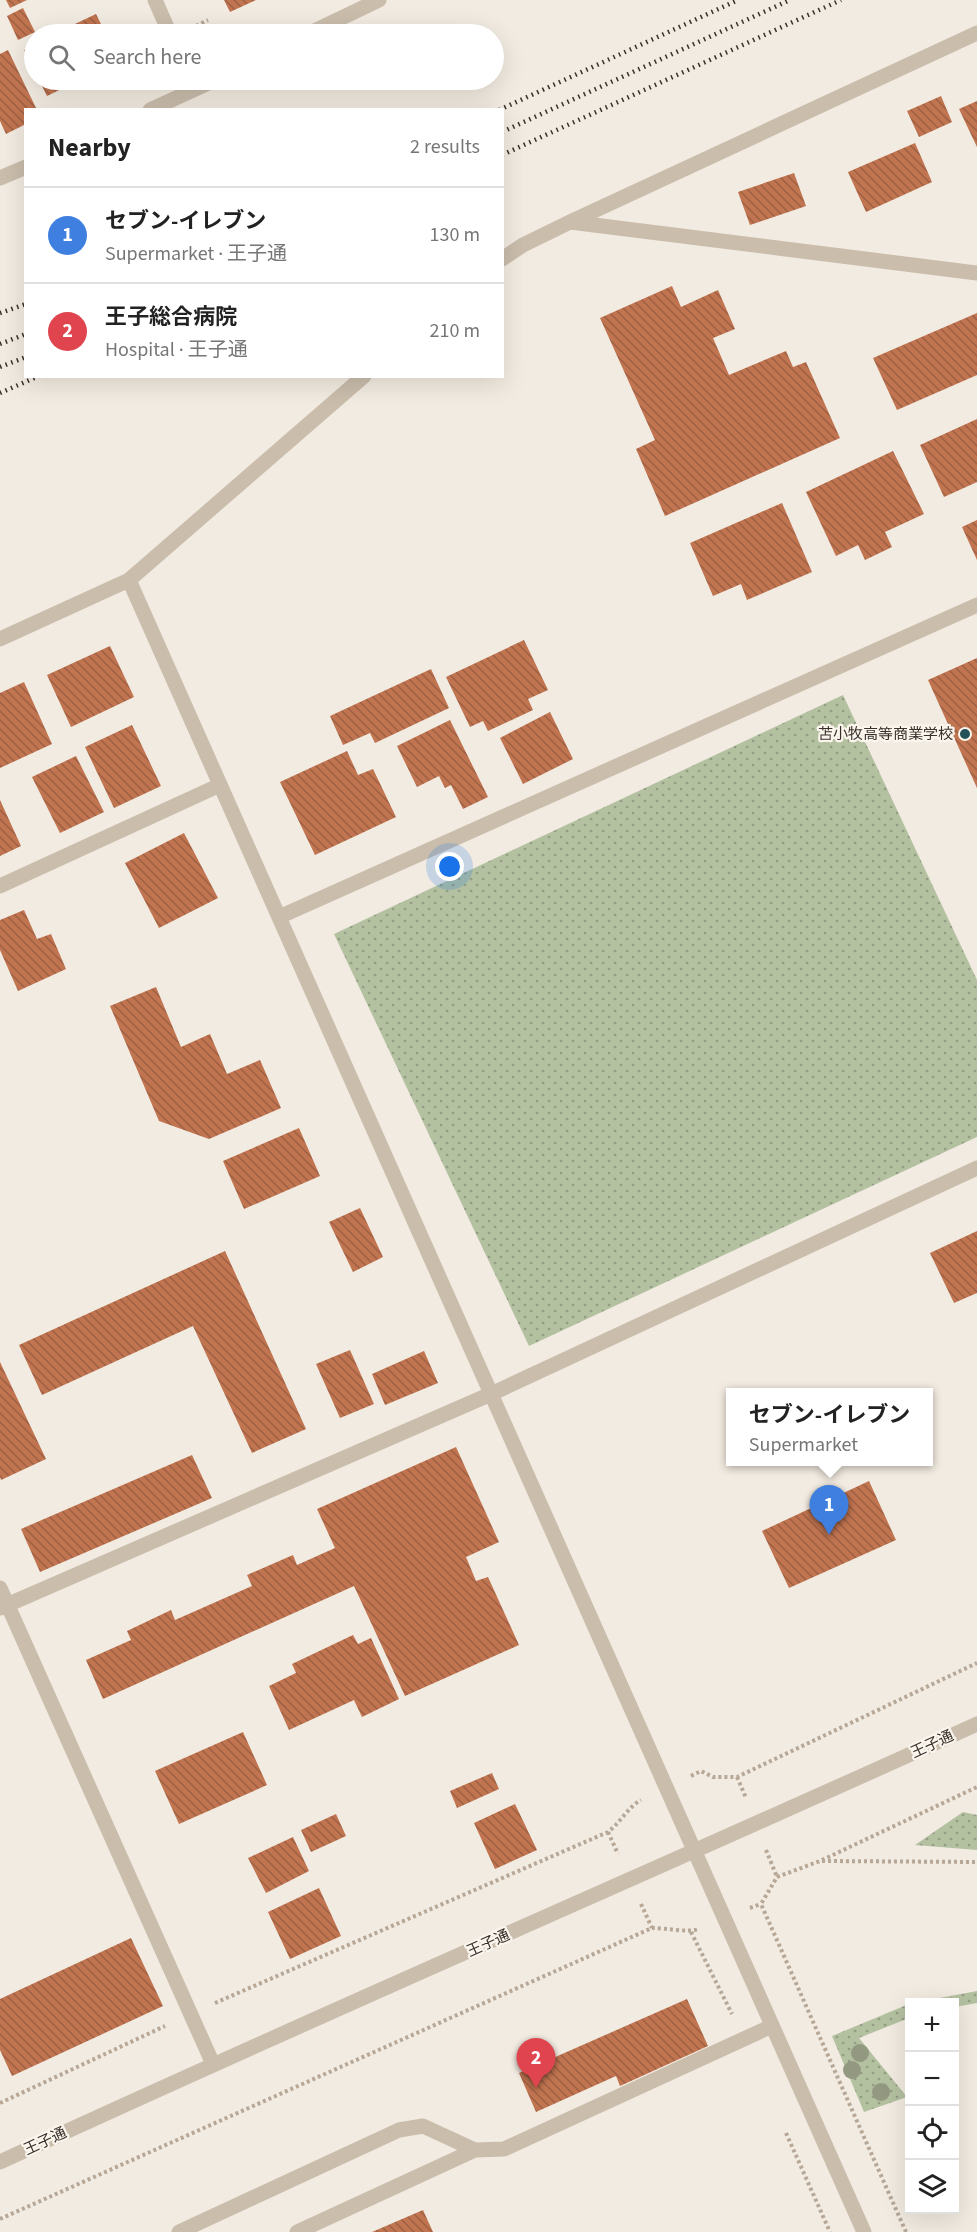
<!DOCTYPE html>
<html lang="en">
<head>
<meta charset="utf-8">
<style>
  body { margin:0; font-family:"Source Sans 3","Noto Sans JP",sans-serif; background:#f6f6f6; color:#222 }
  .controls { position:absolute; right:18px; bottom:18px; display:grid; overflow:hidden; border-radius:0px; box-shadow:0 6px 24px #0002 }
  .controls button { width:54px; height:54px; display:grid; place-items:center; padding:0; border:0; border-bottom:2px solid #e0e0e0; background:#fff; color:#222; font:30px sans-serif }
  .you { position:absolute; left:450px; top:867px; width:21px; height:21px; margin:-15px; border:4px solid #fff; border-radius:50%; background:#1a73e8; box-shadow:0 0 0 9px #1a73e833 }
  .badge { display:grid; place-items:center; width:39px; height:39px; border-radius:50%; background:#225159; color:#fff; font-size:20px; font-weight:700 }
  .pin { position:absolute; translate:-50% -50px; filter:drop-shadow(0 2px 3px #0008) }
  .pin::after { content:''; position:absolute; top:32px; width:21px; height:18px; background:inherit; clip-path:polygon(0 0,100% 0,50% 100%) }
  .popup { position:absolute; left:726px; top:1388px; width:207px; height:78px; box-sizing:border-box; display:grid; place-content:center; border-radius:0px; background:#fff; filter:drop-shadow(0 2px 4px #0005); font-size:20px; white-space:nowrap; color:#767676 }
  .popup b { font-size:22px; color:#222 }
  .popup::after { content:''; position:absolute; left:50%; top:100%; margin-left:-12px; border:12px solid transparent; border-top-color:#fff }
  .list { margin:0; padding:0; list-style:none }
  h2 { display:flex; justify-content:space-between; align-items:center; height:78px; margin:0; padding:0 24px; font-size:26px }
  h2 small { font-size:20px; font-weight:400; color:#767676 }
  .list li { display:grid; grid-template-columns:39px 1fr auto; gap:18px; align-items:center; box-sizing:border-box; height:96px; padding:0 24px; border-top:2px solid #e0e0e0 }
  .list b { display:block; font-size:22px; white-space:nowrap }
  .list p { margin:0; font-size:20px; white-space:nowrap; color:#767676 }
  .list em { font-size:20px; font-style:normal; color:#767676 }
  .icon { flex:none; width:33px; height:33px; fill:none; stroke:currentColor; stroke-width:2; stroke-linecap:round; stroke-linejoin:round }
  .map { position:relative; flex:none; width:977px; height:2232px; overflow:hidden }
  .search { position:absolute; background:#fff; box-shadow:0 6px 24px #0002; left:24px; top:24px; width:480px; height:66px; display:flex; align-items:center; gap:15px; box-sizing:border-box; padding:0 21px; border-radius:33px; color:#767676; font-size:22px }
  .panel { position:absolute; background:#fff; box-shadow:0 6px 24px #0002; left:24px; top:108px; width:480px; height:270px; border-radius:0px }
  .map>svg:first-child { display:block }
</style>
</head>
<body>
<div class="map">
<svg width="977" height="2232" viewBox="0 0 977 2232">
  <defs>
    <pattern id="grass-dots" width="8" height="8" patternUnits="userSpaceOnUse" patternTransform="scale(1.5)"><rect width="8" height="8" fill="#b4c1a1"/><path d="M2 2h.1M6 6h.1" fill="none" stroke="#939d83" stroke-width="1.8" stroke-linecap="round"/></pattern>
    <pattern id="building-back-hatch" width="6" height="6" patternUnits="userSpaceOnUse" patternTransform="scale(1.5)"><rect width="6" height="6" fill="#c17450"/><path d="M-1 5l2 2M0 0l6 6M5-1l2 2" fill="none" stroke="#9e6043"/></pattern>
  </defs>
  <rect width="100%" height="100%" fill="#f2ebe1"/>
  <path fill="url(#grass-dots)" d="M843,695L977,980V1137L529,1346L334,934Z
    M963,1812L977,1815V1850L915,1845Z
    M977,1991V2003L955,2007L954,2002H918Z
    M909,2004V2018L859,2038L907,2097L864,2112L832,2036Z"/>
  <path fill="url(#building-back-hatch)" d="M6,0H27L10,8Z
    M224,0H256L230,12Z
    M23,8L35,32L18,40L7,16Z
    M96,14L106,34H54Z
    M34,44V71L24,50Z
    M8,50L37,110H26V124L6,134L0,121V54Z
    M39,80H80L47,96Z
    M941,96L952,122L919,137L907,111Z
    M977,101V147L959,109Z
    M915,143L932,182L866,212L848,172Z
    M794,173L806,206L750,225L738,192Z
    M672,286L681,307L718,290L735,329L713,338L729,375L786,351L793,367L806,362L840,438L665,516L636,449L655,440L600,318Z
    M977,313V375L897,410L873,358Z
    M977,419V482L944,497L920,445Z
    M893,451L924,514L885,532L892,547L865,560L858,545L836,556L806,492Z
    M782,503L812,572L747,600L741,584L713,596L690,543Z
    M977,520V560L962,527Z
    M524,640L548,690L528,699L533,710L488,731L483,721L470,727L446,677Z
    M110,646L134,697L71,727L47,675Z
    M977,658V788L928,680Z
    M431,669L449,708L375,743L370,733L343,745L330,716Z
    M24,682L52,744L0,768V693Z
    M550,712L573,759L523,784L500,738Z
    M450,720L488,797L463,809L451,785L445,788L439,776L417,787L397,746Z
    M132,725L161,786L114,808L85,747Z
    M347,751L358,775L373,769L396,817L315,855L280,782Z
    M76,756L104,812L60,833L32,777Z
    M0,800L21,846L0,856Z
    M184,833L218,898L159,928L125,863Z
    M24,910L37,939L51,934L66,969L18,991L0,950V920Z
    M156,987L181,1047L210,1034L227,1074L260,1060L281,1108L209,1139L159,1121L110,1006Z
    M299,1128L320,1176L244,1209L223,1161Z
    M360,1208L383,1257L353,1272L329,1222Z
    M977,1231V1293L954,1303L930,1253Z
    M225,1251L306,1429L252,1453L193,1326L42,1395L19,1345Z
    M350,1350L374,1404L340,1418L316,1364Z
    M424,1351L438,1383L385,1405L372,1374Z
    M0,1362L46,1459L1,1480L0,1477Z
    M456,1447L499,1542L466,1557L476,1581L488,1577L519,1645L405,1696L354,1586L103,1699L86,1660L131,1640L127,1631L171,1610L175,1620L252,1586L247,1575L293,1555L297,1565L335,1548L317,1509Z
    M192,1455L212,1498L40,1572L21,1529Z
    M869,1481L896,1540L789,1588L762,1531Z
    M353,1635L358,1644L371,1638L399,1699L362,1717L354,1700L289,1730L269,1686L296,1673L292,1664Z
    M243,1732L267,1785L179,1824L155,1771Z
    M492,1773L499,1789L457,1808L450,1791Z
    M515,1804L537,1850L495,1869L474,1823Z
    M336,1814L346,1836L311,1852L301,1830Z
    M293,1837L309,1871L266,1893L248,1858Z
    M319,1888L341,1936L290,1959L268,1912Z
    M131,1938L163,2006L12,2076L0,2050V1999Z
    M687,1999L708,2046L620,2086L616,2076L536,2112L519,2073Z
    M423,2210L433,2232H372Z"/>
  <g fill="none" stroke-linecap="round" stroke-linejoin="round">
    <path stroke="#b6a797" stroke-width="4" stroke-dasharray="3 3" stroke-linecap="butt" d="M196,26L208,20
      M691,1776L701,1771L713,1777H737L977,1663
      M737,1777L746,1798
      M608,1832L618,1854
      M766,1850L777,1877
      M822,1861L977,1862
      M641,1904L652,1928
      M750,1908L761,1904
      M691,1932L732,2014
      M215,2003L608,1832C621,1822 628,1807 641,1800
      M0,2103L165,2026
      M786,2133L830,2232
      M0,2219L652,1928C666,1928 689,1933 699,1929
      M906,2232L761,1904L777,1877L820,1861L977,1787"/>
    <path stroke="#cabdac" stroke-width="15" d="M0,886L220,785
      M179,2232L399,2130L423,2126L475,2150L504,2149L772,2026
      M297,2232L475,2150"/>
    <path stroke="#cabdac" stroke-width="15" d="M155,0L170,34
      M308,34L379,0
      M150,110L215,80
      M0,178L26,167
      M570,222L977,273
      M502,259L523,245L570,222L977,33
      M129,580L864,2232
      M0,639L129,580L364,376
      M279,917L977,605
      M0,1588L213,2064
      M0,1608L491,1394L977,1168"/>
    <path stroke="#cabdac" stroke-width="15" d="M0,2162C324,2012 652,1872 977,1724"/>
    <path stroke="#39302b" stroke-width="4.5" stroke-dasharray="1.5 4.5" stroke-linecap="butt" d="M499,110L738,0
      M502,132L790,0
      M502,155L841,0
      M0,313L26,304
      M0,344L26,334
      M0,367L26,357
      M0,393L39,376"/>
  </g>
  <g fill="#939980">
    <circle cx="860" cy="2053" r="9"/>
    <circle cx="852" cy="2070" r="9"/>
    <circle cx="881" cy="2092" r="9"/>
  </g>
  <circle fill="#225159" stroke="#faf5ed" stroke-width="2" cx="965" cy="734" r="6"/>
  <g text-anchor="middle" stroke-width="4.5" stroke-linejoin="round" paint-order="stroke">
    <g font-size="15" fill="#39302b" stroke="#faf5ed" text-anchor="end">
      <text x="953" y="739">苫小牧高等商業学校</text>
    </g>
    <g font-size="15" fill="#39302b" stroke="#faf5ed">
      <text transform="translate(932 1744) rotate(-25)" y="5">王子通</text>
      <text transform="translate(488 1943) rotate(-24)" y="5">王子通</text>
      <text transform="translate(45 2141) rotate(-25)" y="5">王子通</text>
    </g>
  </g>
</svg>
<div class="controls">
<button>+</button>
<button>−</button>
<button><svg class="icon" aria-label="locate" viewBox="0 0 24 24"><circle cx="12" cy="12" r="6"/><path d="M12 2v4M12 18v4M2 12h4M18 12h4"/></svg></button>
<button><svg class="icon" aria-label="layers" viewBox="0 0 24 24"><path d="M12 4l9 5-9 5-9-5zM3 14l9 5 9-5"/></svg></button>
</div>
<div class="you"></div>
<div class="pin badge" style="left:829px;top:1535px;background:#3f7fe0">1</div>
<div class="popup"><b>セブン-イレブン</b>Supermarket</div>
<div class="pin badge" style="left:536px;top:2088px;background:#e0444e">2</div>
<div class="search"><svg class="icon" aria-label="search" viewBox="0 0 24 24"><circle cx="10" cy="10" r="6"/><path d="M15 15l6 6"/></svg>Search here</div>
<section class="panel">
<h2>Nearby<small>2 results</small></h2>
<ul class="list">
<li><span class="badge" style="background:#3f7fe0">1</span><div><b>セブン-イレブン</b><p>Supermarket · 王子通</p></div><em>130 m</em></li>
<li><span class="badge" style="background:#e0444e">2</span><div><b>王子総合病院</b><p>Hospital · 王子通</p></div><em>210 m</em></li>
</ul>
</section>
</div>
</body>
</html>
